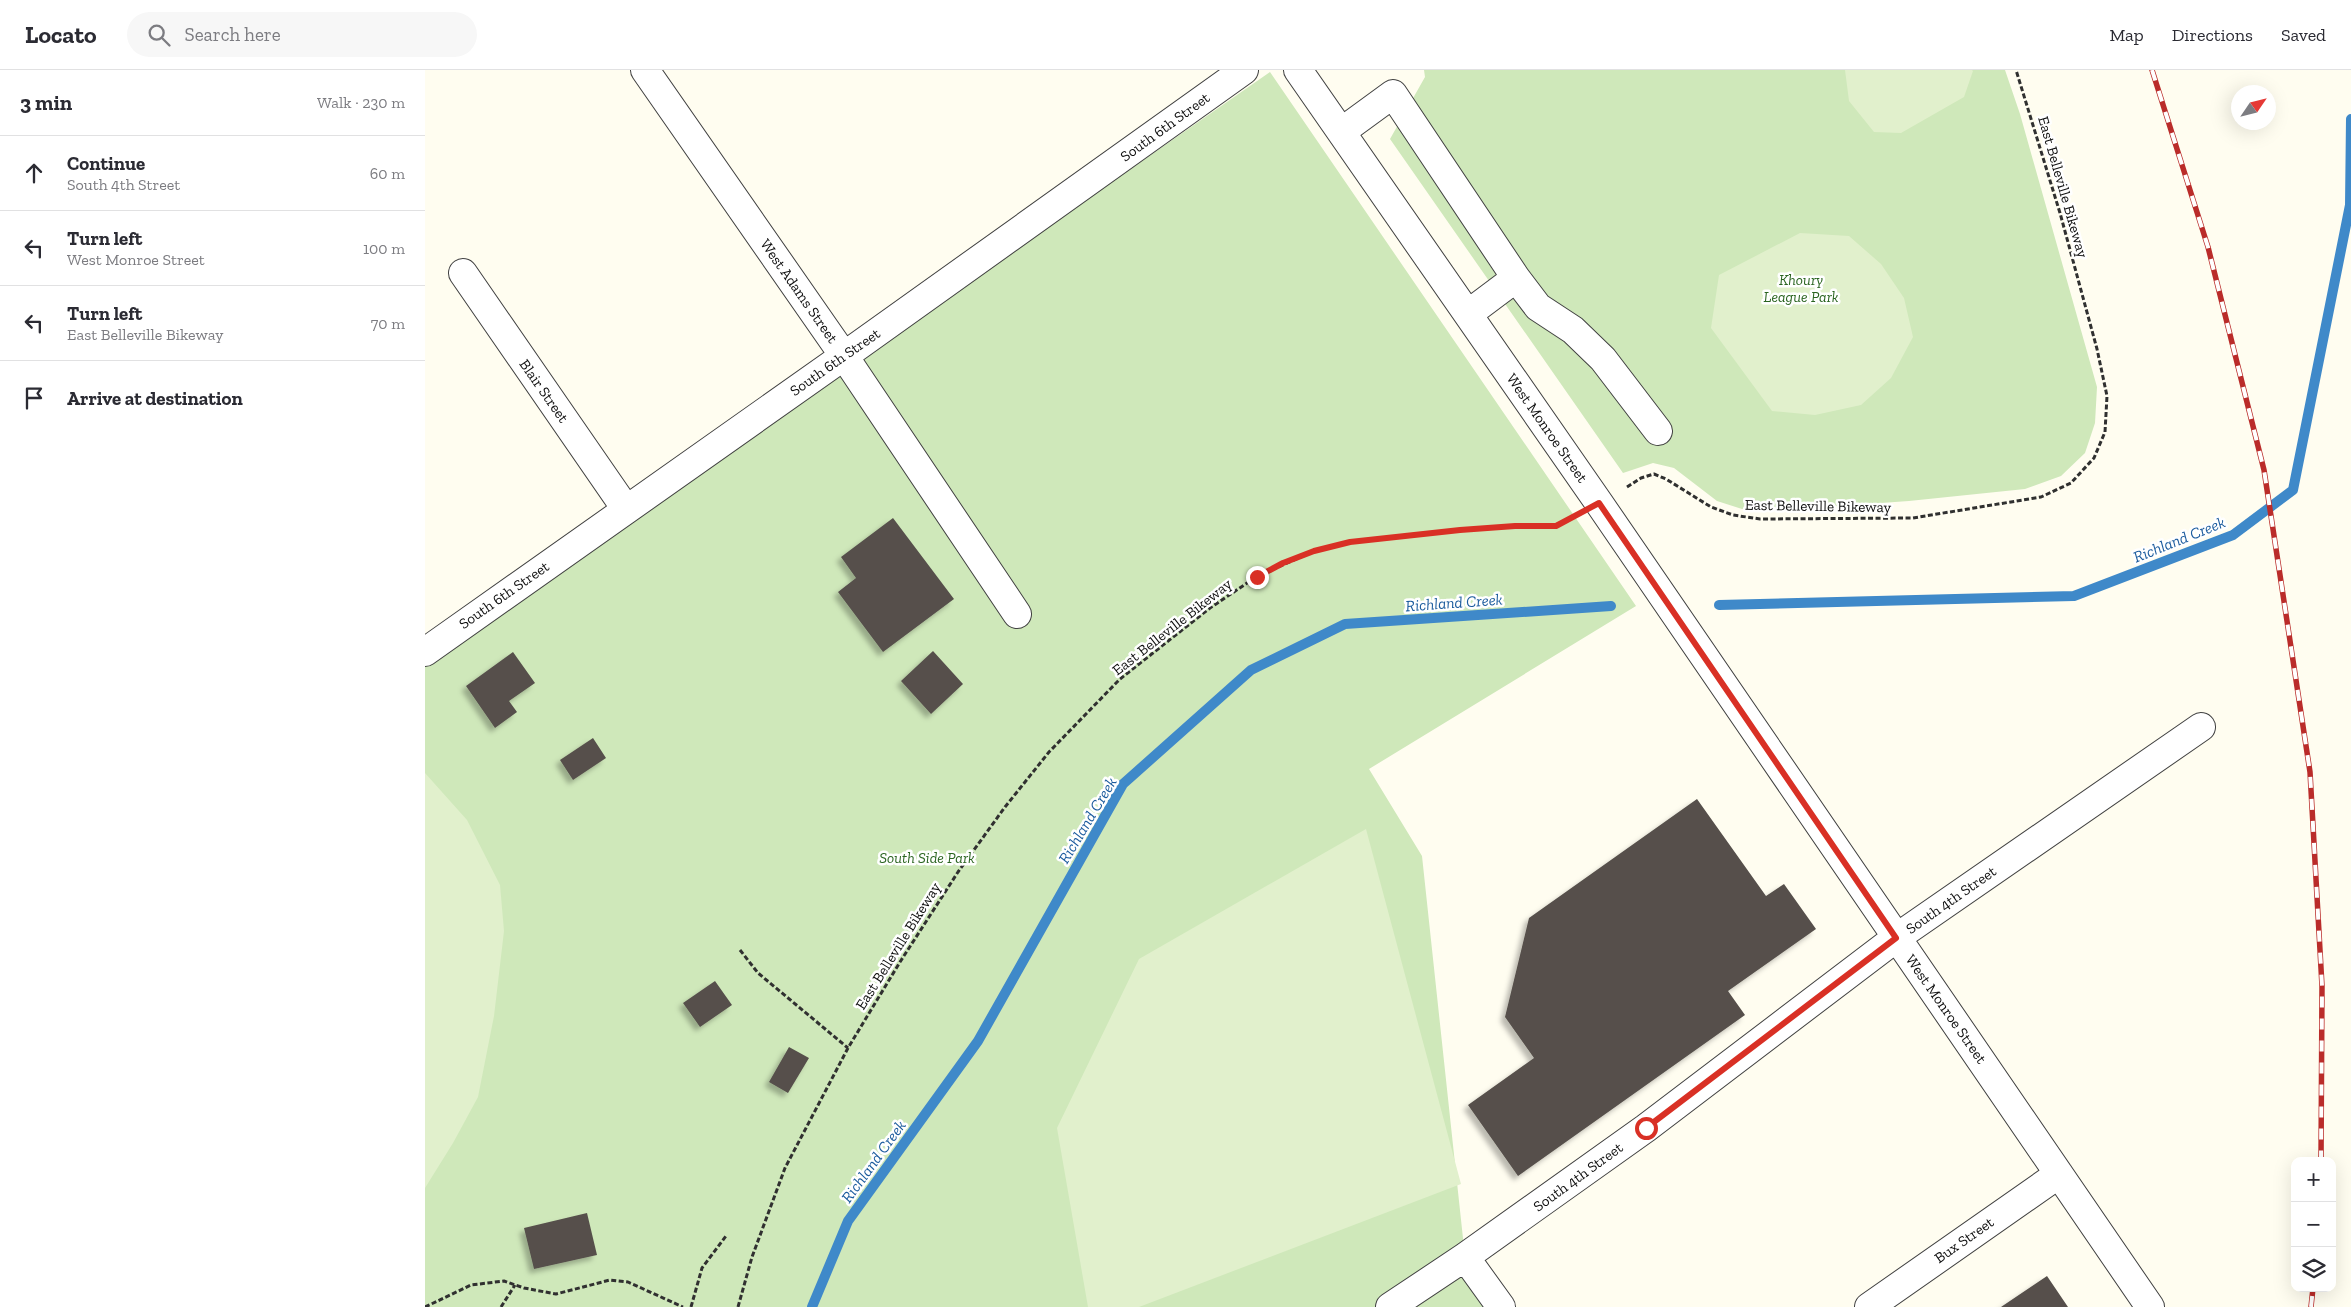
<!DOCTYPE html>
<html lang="en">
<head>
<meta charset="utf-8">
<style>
  body { margin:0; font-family:"Zilla Slab",serif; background:#f7f7f7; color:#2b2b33 }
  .controls { position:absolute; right:15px; bottom:15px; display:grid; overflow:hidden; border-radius:10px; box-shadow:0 5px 20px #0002 }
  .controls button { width:45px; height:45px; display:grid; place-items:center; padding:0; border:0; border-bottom:1px solid #e1e1e2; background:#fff; color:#2b2b33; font:25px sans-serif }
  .compass { position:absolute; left:1806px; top:15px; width:45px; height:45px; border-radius:50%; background:#fff; box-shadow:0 5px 20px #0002; rotate:55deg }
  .stop { position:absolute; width:15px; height:15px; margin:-11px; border:4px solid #d93025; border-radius:50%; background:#fff }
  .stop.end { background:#d93025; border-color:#fff; box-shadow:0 1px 5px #0008 }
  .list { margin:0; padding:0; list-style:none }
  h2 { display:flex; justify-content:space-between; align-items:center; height:65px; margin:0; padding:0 20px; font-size:21px }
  h2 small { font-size:16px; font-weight:400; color:#7c7c81 }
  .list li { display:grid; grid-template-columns:32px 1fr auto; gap:15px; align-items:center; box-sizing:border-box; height:75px; padding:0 20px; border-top:1px solid #e1e1e2 }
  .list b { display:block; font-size:19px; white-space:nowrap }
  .list p { margin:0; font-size:16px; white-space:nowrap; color:#7c7c81 }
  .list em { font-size:16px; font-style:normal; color:#7c7c81 }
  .icon { flex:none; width:28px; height:28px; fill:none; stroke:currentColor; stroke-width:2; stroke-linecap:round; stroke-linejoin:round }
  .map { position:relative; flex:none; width:1926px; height:1237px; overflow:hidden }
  header { display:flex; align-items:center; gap:30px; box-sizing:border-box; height:70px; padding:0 25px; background:#fff; border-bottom:1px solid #e1e1e2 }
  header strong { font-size:24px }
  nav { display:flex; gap:28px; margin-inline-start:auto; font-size:18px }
  .search { width:350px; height:45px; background:#f7f7f7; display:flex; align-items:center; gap:12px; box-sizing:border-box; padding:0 18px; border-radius:28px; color:#7c7c81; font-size:19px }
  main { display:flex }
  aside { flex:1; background:#fff }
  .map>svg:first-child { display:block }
</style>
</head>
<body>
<header>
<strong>Locato</strong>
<div class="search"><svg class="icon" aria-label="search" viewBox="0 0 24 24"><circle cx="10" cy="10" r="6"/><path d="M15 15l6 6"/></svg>Search here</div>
<nav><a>Map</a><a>Directions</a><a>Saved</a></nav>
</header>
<main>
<aside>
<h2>3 min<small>Walk · 230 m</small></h2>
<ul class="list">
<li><svg class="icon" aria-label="ahead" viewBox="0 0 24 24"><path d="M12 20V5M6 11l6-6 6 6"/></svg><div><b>Continue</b><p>South 4th Street</p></div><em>60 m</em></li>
<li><svg class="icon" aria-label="left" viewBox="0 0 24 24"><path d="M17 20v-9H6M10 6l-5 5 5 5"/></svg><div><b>Turn left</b><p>West Monroe Street</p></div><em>100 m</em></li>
<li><svg class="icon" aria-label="left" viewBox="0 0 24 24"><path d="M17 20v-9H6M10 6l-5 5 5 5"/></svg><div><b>Turn left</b><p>East Belleville Bikeway</p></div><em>70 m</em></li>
<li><svg class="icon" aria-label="arrive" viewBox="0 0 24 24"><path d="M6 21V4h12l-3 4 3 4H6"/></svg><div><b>Arrive at destination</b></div></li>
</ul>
</aside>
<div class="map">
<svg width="1926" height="1237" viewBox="0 0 1926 1237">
  <defs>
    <filter id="shadow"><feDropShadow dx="-4.5" dy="4.5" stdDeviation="2.5" flood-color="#0004"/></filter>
  </defs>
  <rect width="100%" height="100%" fill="#fffdf0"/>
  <path fill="#cfe8ba" d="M999,0H1580L1595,44L1672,317L1670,353L1660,383L1636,406L1600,419L1484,431L1370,439H1317L1292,431L1249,398L1228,393L1198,403L965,69L1000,7Z
    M845,2L1211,536L944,699L997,786L1040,1187L1075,1237H0V590Z"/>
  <path fill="#e1f0cc" d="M1420,0H1547L1548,1L1539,27L1476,63L1449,62L1424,31Z
    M1375,163L1424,166L1456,194L1479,228L1488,267L1466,308L1436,335L1390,345L1347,341L1286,258L1294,205Z
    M0,703L42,750L75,815L79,861L69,946L53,1027L28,1073L0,1118Z
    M941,759L1036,1114L714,1237H663L632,1058L714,889Z"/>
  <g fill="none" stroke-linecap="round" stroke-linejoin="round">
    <path stroke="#3f89c9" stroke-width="10" d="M1294,535L1649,526L1808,465L1868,420L1925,135L1926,49
      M387,1237L423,1151L553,971L698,714L826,600L920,554L1186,536"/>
  </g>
  <path fill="#56504b" filter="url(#shadow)" d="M468,448L529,529L458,582L413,522L431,508L416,487Z
    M508,581L538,614L506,644L476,611Z
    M88,582L110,613L84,631L92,642L70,658L41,616Z
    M168,668L181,688L148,710L135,690Z
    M1272,729L1341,826L1359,814L1391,859L1303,921L1320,945L1093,1106L1043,1035L1109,988L1080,947L1104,848Z
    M290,911L307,935L275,957L258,933Z
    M364,977L384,988L363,1023L344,1012Z
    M162,1143L172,1185L109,1199L99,1158Z
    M1622,1206L1643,1237H1576Z"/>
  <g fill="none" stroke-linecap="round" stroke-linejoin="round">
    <defs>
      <path id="minor" d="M220,0L419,286L592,544
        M873,0L1174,433L1725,1237
        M916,62L968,24L1091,208L1113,237L1148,260L1178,289L1233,361
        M38,203L201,439
        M1043,244L1091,208
        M0,582L419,286L819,0
        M1040,1187L1076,1237
        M965,1237L1040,1187L1221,1058L1471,868L1776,657
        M1444,1237L1634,1104"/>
    </defs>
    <use href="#minor" stroke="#414141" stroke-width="30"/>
    <path stroke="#303030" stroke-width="3" stroke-dasharray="5 2.5" stroke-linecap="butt" d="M1202,417L1216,408L1229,404L1241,409L1286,437L1308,445L1335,449L1488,448L1616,427L1646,413L1669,388L1680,362L1682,326L1672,279L1635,143L1591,0
      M315,880L333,903L423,978
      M0,1237L46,1215L79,1211L99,1218L131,1224L185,1210L203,1212L258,1237
      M76,1237L90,1215
      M266,1237L277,1198L301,1166
      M313,1237L327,1187L360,1098L423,978L475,892L533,802L580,737L624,682L695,609L785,538L831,507L889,481L925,472L1035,460L1090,456H1131L1146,448"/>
    <use href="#minor" stroke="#fff" stroke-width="28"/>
    <defs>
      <path id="rail" d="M1727,0L1783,177L1839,400L1885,702L1897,916L1896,1091
        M1886,1237L1888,1218"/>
    </defs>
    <use href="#rail" stroke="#ba2c2a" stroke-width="5.5"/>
    <use href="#rail" stroke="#fff" stroke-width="4" stroke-dasharray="11" stroke-linecap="butt"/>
  </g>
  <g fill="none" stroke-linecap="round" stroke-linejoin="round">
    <path stroke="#d93025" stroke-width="6" d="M832,507L858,493L889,481L925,472L1035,460L1090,456H1131L1174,433L1471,868L1221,1058"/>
  </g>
  <g text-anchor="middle" stroke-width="5" stroke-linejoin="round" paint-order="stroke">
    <g font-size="15" fill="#0e0e0e" stroke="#fff">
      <text transform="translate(740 57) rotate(-36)" y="5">South 6th Street</text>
      <text transform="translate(1638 117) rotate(74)" y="5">East Belleville Bikeway</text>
      <text transform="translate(374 221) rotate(55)" y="5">West Adams Street</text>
      <text transform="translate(410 292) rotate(-35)" y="5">South 6th Street</text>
      <text transform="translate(119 321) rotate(55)" y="5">Blair Street</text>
      <text transform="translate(1122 358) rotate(55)" y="5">West Monroe Street</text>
      <text transform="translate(1393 436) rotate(1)" y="5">East Belleville Bikeway</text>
      <text transform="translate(79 525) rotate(-35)" y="5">South 6th Street</text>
      <text transform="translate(747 557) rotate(-38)" y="5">East Belleville Bikeway</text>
      <text transform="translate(1526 830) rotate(-35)" y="5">South 4th Street</text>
      <text transform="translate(473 876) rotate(-58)" y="5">East Belleville Bikeway</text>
      <text transform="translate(1521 939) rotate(55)" y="5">West Monroe Street</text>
      <text transform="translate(1153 1107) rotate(-36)" y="5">South 4th Street</text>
      <text transform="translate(1539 1170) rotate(-35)" y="5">Bux Street</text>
    </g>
    <g font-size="15" font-style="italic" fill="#2a6420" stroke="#fff">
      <text x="1376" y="215">Khoury<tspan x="1376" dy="17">League Park</tspan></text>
      <text x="502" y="793">South Side Park</text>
    </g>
    <g font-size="16" font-style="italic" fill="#1b5b9d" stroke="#fff">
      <text transform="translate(1754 469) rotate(-22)" y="6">Richland Creek</text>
      <text transform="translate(1029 532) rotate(-4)" y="6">Richland Creek</text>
      <text transform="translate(662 750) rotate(-59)" y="6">Richland Creek</text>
      <text transform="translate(448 1091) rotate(-54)" y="6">Richland Creek</text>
    </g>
  </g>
</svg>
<div class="controls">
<button>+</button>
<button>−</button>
<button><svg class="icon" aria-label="layers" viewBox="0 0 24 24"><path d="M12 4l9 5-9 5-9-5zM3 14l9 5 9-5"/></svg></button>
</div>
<svg class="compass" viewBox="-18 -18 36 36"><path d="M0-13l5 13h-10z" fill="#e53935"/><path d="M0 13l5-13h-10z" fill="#7c7c81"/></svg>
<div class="stop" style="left:1221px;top:1058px"></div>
<div class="stop end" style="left:832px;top:507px"></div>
</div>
</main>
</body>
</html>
